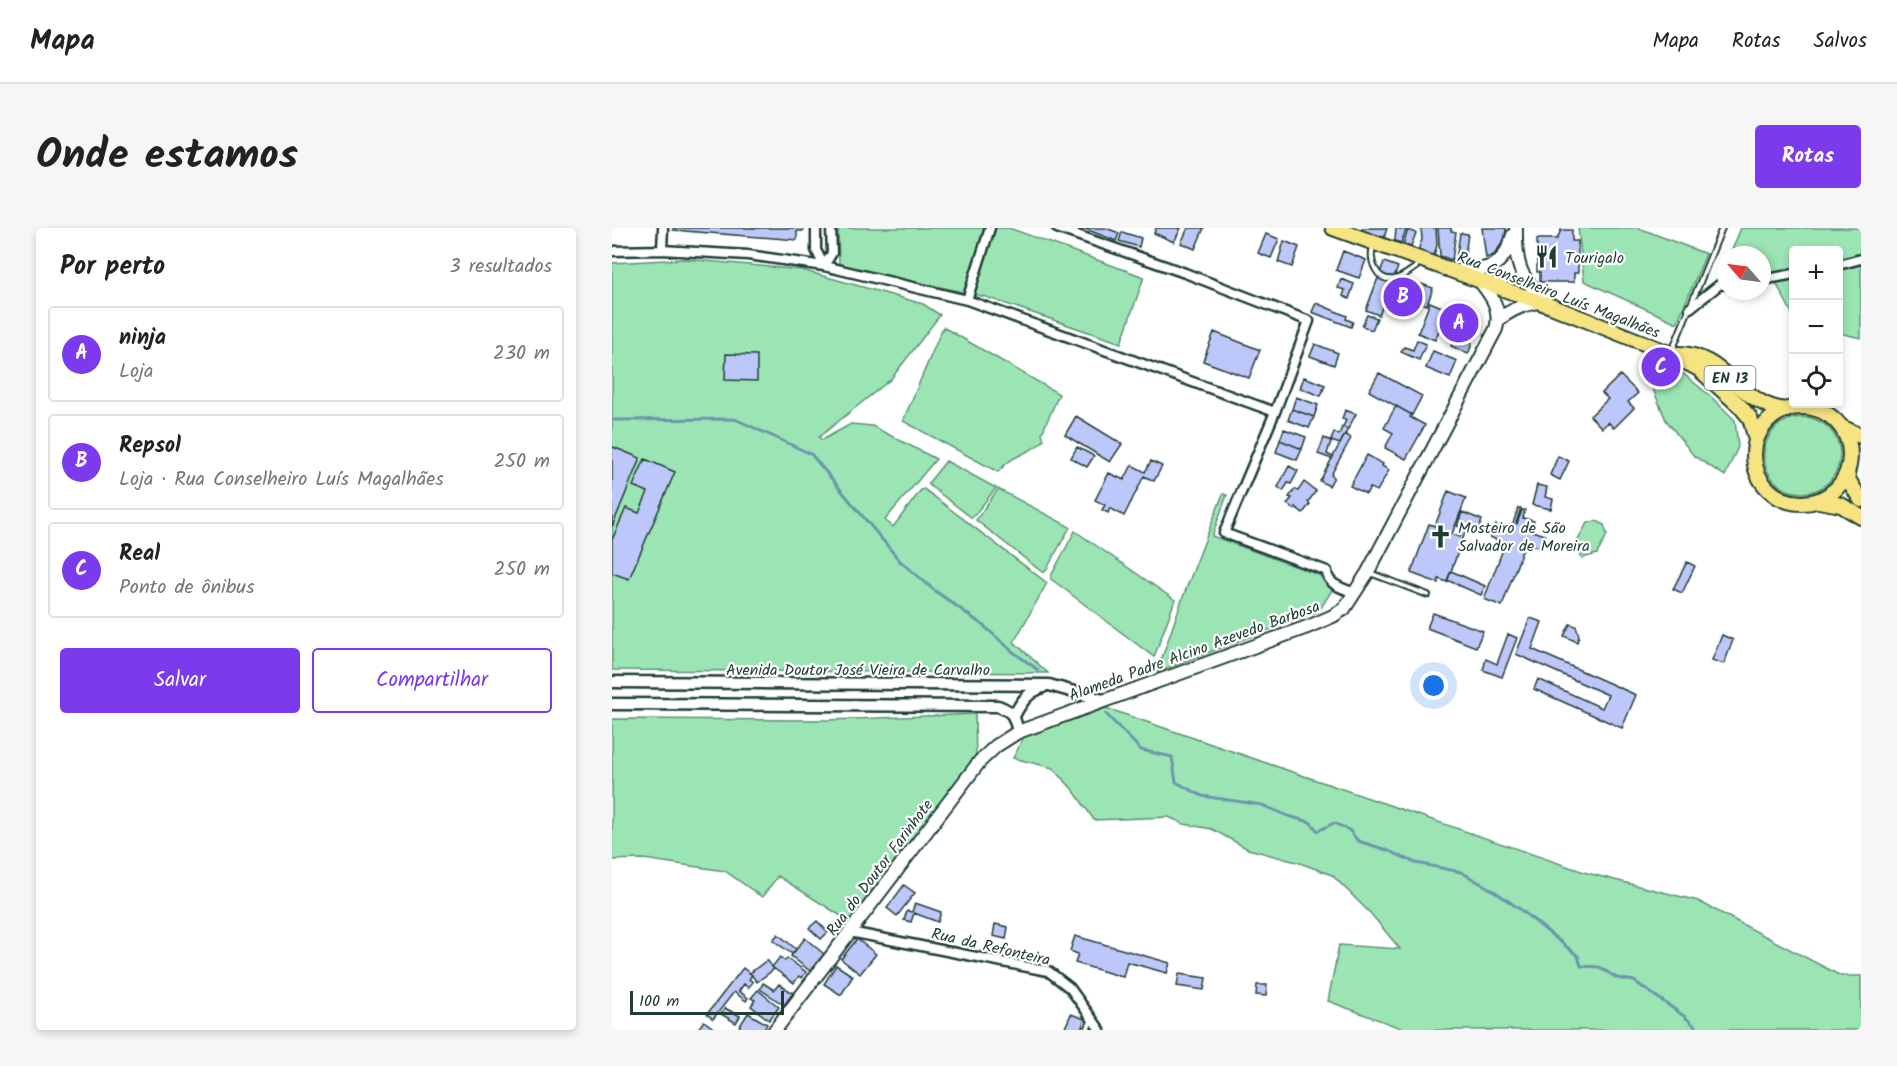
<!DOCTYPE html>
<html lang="pt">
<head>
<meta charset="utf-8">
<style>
  body { margin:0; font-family:Kalam,sans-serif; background:#f6f6f6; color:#222 }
  .controls { position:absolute; right:18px; top:18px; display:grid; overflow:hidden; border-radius:6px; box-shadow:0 3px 9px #0003 }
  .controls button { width:54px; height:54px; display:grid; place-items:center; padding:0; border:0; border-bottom:2px solid #e0e0e0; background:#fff; color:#222; font:30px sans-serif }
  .compass { position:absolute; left:1105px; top:18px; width:54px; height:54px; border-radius:50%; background:#fff; box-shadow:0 3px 9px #0003; rotate:298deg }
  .scale { position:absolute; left:18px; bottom:15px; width:154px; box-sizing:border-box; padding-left:6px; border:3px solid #1f3d34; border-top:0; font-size:16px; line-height:21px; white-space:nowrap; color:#1f3d34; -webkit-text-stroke:4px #fff; paint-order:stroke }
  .you { position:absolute; left:822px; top:458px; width:21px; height:21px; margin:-15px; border:4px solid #fff; border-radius:50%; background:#1a73e8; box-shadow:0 0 0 9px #1a73e833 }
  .badge { display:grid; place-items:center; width:39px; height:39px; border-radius:50%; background:#7c3aed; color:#fff; font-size:20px; font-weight:700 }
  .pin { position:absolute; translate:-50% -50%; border:3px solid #fff; box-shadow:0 2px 6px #0006 }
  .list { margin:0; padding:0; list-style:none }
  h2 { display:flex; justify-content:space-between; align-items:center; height:78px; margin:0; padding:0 24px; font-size:26px }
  h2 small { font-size:20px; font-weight:400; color:#767676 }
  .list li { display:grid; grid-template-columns:39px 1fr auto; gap:18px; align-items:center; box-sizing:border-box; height:96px; margin:0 12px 12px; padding:0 12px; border:2px solid #e0e0e0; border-radius:6px }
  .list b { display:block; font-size:22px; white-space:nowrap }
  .list p { margin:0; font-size:20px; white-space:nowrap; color:#767676 }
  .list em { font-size:20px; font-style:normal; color:#767676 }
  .actions { display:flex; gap:12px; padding:18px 24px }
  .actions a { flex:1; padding:14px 0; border:2px solid #7c3aed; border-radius:6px; text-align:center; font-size:21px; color:#7c3aed }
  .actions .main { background:#7c3aed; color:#fff }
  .icon { flex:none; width:33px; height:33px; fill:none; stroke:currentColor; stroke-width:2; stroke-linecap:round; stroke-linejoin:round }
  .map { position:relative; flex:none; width:1249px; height:802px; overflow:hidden; border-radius:6px }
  header { display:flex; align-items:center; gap:36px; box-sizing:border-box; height:84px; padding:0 30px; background:#fff; border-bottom:2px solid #e0e0e0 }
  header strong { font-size:28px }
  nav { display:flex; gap:33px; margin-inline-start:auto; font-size:21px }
  .intro { display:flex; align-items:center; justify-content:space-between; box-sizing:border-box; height:144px; padding:0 36px }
  h1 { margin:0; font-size:42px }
  .button { padding:15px 27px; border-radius:6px; background:#7c3aed; color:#fff; font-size:21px; font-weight:700 }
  main { display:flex; gap:36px; padding:0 36px }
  aside { flex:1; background:#fff; border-radius:6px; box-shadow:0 3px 9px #0003 }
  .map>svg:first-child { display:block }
</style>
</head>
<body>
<header>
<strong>Mapa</strong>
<nav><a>Mapa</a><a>Rotas</a><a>Salvos</a></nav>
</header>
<div class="intro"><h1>Onde estamos</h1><a class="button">Rotas</a></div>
<main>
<aside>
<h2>Por perto<small>3 resultados</small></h2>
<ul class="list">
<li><span class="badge">A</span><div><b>ninja</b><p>Loja</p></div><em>230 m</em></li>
<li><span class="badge">B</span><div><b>Repsol</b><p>Loja · Rua Conselheiro Luís Magalhães</p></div><em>250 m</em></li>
<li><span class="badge">C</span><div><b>Real</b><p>Ponto de ônibus</p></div><em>250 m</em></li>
</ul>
<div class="actions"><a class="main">Salvar</a><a>Compartilhar</a></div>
</aside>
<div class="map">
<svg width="1249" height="802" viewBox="0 0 1249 802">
  <rect width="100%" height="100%" fill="#fff"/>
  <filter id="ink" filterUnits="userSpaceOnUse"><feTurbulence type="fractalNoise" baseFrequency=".0167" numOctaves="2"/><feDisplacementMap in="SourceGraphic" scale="12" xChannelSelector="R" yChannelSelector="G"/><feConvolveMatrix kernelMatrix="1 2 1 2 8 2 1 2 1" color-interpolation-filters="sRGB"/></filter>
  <g filter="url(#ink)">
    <path fill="#9be5b4" stroke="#5d9174" stroke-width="1.5" d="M226,0H397L532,49L509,115L374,69L227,37Z
      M966,0H1027L1094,26L1065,95L972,53Z
      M1129,0H1249V110L1227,105L1226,22H1182L1181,87L1164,55L1150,57V27H1118Z
      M73,31L190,42L311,76L328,87L279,151L207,209L210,212L239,196L260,198L324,231L273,292L281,299L309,262L312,261L435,355L402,414L436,445L0,442V35Z
      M331,99L447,166L430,205L432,212C418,227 401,225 386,244L291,193Z
      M1028,130L1069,144L1097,167L1123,192L1126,219L1113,248L1082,228L1054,192Z
      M1152 227a38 38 0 1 1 76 0a38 38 0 1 1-76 0Z
      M334,233L384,260L360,290L317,257V254Z
      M386,261L458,299L433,344H430L364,292Z
      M611,266L615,267L600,308L707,347L711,352L722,359L707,383L545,444L571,369Z
      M985,293L992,297L995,307L985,326L970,330L964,316L975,295Z
      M463,303L563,372L542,429L439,351V348Z
      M494,480L975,645L1086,673L1229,748H1249V802H794L716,773L727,717L788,721L760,687L720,647L688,635L636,621L600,601L572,596L557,589L482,592L462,563L441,540L401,530L412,509Z
      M363,486L364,530L240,690H232L166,648L150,669L113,643L32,631L0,632V491L217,492Z"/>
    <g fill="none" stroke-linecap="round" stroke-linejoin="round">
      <path stroke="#6c96ad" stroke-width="3" d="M1,192L123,191L199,226L288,333L322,362L372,398L400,423L426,442
        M494,486L529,522L560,529L564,554L590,568L650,577L676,588L698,594L706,603L722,595L737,602L746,613L775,622L804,635L849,644L882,663L909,682L966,728L969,738L987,739L1005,750L1022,753L1072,788L1087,802"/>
    </g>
    <path fill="#bdc7f9" stroke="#1f3d34" stroke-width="1.5" d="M61,0H191V3H185V12L61,2Z
      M471,0H494L507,5L504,13Z
      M544,0H569L562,14L542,5Z
      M576,0H592L583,21L569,15Z
      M750,0H775L772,10L749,2Z
      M784,0L794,2L789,15L783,13Z
      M809,0H824L825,17L822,28L806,22L810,12Z
      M826,0H839V3L844,4L840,32L828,28Z
      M870,0H894L893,11L882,27L874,30Z
      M796,2L804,5L799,18L791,16Z
      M949,2H960V13H966V45H962V54H928V44H925V11H945Z
      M510,4L529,10L527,19L507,13Z
      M848,5L856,6L852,34L844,33Z
      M654,6L667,11L659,30L646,25Z
      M672,13L687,19L680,39L666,34Z
      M731,23L754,32L747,50L724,42Z
      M772,34L786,39L780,55L790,58L783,76L773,73L767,87L754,82Z
      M729,51L742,56L737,71L731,68L733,62L726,60Z
      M791,55L804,59L795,85L782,80Z
      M809,56L821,60L815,77L807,74L806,77L801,75Z
      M818,74L832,80L826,96L829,98L823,112L806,105Z
      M704,75L735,88L734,91L741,94L739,99L700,84Z
      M836,77L845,81L860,116L856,126L839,118L841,114L834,97L829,96Z
      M755,87L765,90L760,102L750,98Z
      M602,104L648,122L637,150L591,133Z
      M805,112L814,116L807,132L789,124L792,119L801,122Z
      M703,116L726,125L722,137L698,128Z
      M821,123L845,133L838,150L814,140Z
      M114,126L145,127V153L113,152Z
      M767,145L810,168L800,187L757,163Z
      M1008,147L1026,165L1016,174L1022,180L1002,200L996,194L990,200L978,188L996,171L990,165Z
      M692,149L713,157L709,168L688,160Z
      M684,169L706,177L702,189L680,181Z
      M784,178L800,187L798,189L813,197L794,231L773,220L781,205L772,200Z
      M680,181L702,189L697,200L676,192Z
      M733,182L744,186L736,201L731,199L734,192L730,191Z
      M464,188L510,216L498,234L453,207Z
      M730,199L736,201L728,216L719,213L722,204L727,207Z
      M672,201L694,209L690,221L668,212Z
      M733,206L739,210L719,247L722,249L717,258L708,253Z
      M712,210L719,213L715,226L721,229L720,231L706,226Z
      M668,212L690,221L685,232L664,224Z
      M1,219L28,230L0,299V221Z
      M465,219L482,228L475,239L459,230Z
      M755,227L771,236L770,238L777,242L765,263L758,260L754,266L738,258Z
      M946,228L957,233L948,252L938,247Z
      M33,231L63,244L17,351L0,345V312L14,280L27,285L36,264L21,258Z
      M539,233L550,238L542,253L532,248L512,288L498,280L496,285L490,282L493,277L483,272L497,245L512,252L520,237L533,244Z
      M677,238L686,243L679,256L676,255L671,263L666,259Z
      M692,254L704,263L696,274L698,276L691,285L683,279L682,281L675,276L680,270L677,269L683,261L686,263Z
      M925,257L935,259L933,269L941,271L939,281L920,277Z
      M836,263L854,270L840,306L848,309L850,301L854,302L835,354L827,351L826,355L799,345L817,296L823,298Z
      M906,280H909L904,295L905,296L910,282H913L911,290L922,293L920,303L933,307L930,320L913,315L890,378L872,371L893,316L878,309L884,297L898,305Z
      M850,284L870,292L865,305L845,298Z
      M1075,334L1083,338L1070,365L1061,361Z
      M839,343L873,358L869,367L835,352Z
      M821,385L871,403L864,419L815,400Z
      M918,390L930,394L920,421L1024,467L1010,500L922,461L926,451L990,480L996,467L904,426Z
      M958,396L964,398L967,408L965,414L952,408Z
      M896,406L905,410L890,449L871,442L874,431L885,436Z
      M1110,407L1121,412L1112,436L1100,432Z
      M292,657L303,665L285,688L275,680Z
      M303,675L329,684L326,694L302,685L299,694L292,692L295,683L300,684Z
      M205,693L216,704L209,711L197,700Z
      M383,696L396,699L394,711L381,708Z
      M166,706L184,721L180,726L161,712Z
      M463,708L558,735L555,745L515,734L511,749L463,735L466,726L458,723Z
      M193,710L212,726L198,743L179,728Z
      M245,711L264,726L248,746L229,731Z
      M168,729L173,733L175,730L194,744L190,750L187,748L182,755L160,739Z
      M155,732L162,741L145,754L138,745Z
      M224,737L241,748L229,767L212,756Z
      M131,740L140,747L137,751L141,754L136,760L132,756L127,763L136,770L134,773L122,764L101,791L95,786Z
      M567,746L594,750L592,762L565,758Z
      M151,755L162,762L167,756L181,765L172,777L148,761Z
      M645,757H655L654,768L644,767Z
      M146,762L167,779L157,792L139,778L143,772L139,770Z
      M113,780L128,788L124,795L109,786Z
      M136,785L155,796L152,802L126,801Z
      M459,786L473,791L469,802H452Z
      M92,793L104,802H85Z"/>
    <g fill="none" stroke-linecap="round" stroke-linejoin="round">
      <defs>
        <path id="service" d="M761,19C757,32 764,54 782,51C790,50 798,43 804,39L806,34
          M1060,123L1110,0
          M758,345L816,367
          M475,802L480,791"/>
        <path id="minor" d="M204,0V22L212,38L220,25L219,0
          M445,0L573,45L697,93L663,184L612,305L715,343C715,357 731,360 742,365
          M50,22L51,0
          M0,23L50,22L136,27L212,38L355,72L663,184
          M1226,37L1249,31
          M1150,52L1182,46
          M355,72L378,0
          M1078,80L1107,57L1114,56
          M238,704L436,743L458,760L488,802"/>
        <path id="tertiary" d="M0,454L437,457L491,472
          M0,476L386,478C402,484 402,488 406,504
          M402,488C409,474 416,464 431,459"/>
        <path id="secondary" d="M904,0C903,42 909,49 938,78
          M845,43C876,42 891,41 901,7
          M886,92C898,82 910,77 925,74
          M163,802L368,533L384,518L406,504L698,398L721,388L732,381L756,344L884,101C890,81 879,67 867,52"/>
        <path id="primary" d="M721,0L939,78L1059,126L1087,141L1128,178L1138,190L1144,212
          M1064,126C1112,124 1129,179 1175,182
          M1142 227a48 48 0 1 1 96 0a48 48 0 1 1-96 0Z
          M1229,199L1249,208
          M1235,245L1237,253L1249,272
          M1207,273L1229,277L1249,289"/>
      </defs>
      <use href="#service" stroke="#1f3d34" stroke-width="8"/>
      <use href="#minor" stroke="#1f3d34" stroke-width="13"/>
      <use href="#tertiary" stroke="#1f3d34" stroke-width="15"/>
      <use href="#secondary" stroke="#1f3d34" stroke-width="16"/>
      <use href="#primary" stroke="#1f3d34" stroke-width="18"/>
      <use href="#service" stroke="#fff" stroke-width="4"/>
      <use href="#minor" stroke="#fff" stroke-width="8"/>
      <use href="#tertiary" stroke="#fff" stroke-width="10"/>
      <use href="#secondary" stroke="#fff" stroke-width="12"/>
      <use href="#primary" stroke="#f6e381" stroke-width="14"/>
    </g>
  </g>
  <defs>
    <symbol id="restaurant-bare" viewBox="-9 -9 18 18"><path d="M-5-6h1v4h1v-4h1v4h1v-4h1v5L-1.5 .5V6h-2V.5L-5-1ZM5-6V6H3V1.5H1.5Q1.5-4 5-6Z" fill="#1f3d34" stroke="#fff" stroke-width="2.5" paint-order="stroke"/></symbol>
    <symbol id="church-bare" viewBox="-9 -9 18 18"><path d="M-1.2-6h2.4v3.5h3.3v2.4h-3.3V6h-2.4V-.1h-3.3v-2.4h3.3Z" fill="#1f3d34" stroke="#fff" stroke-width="2.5" paint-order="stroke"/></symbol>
  </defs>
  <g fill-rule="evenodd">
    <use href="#restaurant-bare" x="918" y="12" width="33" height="33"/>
    <use href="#church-bare" x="812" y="292" width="33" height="33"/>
  </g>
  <g text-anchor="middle" stroke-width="4.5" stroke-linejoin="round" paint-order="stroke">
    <rect fill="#fff" stroke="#627771" stroke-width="1.5" x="1092.5" y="138" width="51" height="24" rx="4.5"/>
    <g font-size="15" font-weight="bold" fill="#1f3d34">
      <text x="1118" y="155">EN 13</text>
    </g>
    <g font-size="16" fill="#1f3d34" stroke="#fff" text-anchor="start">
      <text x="953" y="35">Tourigalo</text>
      <text x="846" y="305">Mosteiro de São<tspan x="846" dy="18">Salvador de Moreira</tspan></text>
    </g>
    <g font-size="16" fill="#1f3d34" stroke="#fff">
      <text transform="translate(947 66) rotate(21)" y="6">Rua Conselheiro Luís Magalhães</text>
      <text transform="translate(582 422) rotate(-20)" y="6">Alameda Padre Alcino Azevedo Barbosa</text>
      <text x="246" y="447">Avenida Doutor José Vieira de Carvalho</text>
      <text transform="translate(267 639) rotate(-53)" y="6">Rua do Doutor Farinhote</text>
      <text transform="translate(379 718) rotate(13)" y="6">Rua da Refonteira</text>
    </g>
  </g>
</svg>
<div class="controls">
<button>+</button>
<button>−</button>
<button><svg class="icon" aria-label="locate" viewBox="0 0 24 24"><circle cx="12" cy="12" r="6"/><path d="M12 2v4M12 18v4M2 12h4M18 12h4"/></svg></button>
</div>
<svg class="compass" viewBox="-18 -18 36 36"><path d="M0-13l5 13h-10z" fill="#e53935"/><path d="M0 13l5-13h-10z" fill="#767676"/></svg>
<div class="scale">100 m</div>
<div class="you"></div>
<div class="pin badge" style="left:847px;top:95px">A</div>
<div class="pin badge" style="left:791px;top:69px">B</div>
<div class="pin badge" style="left:1049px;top:139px">C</div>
</div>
</main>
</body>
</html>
